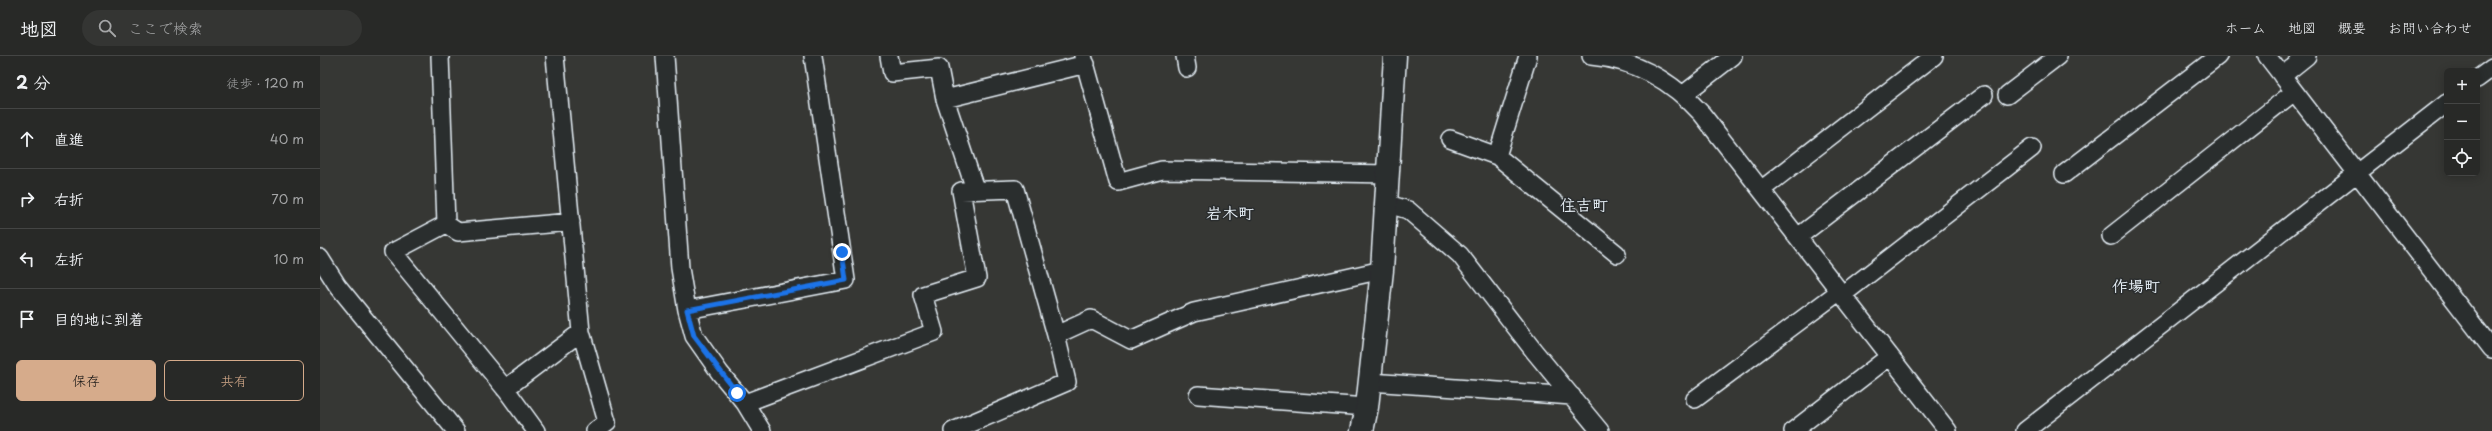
<!DOCTYPE html>
<html lang="ja">
<head>
<meta charset="utf-8">
<style>
  body { margin:0; font-family:"Playpen Sans","Klee One",sans-serif; background:#343533; color:#f1f3f6 }
  .controls { position:absolute; right:12px; top:12px; display:grid; overflow:hidden; border-radius:6px; box-shadow:0 2px 10px #0003 }
  .controls button { width:36px; height:36px; display:grid; place-items:center; padding:0; border:0; border-bottom:1px solid #444544; background:#282927; color:#f1f3f6; font:20px sans-serif }
  .stop { position:absolute; width:12px; height:12px; margin:-9px; border:3px solid #1a73e8; border-radius:50%; background:#fff }
  .stop.end { background:#1a73e8; border-color:#fff; box-shadow:0 1px 4px #0008 }
  .list { margin:0; padding:0; list-style:none }
  h2 { display:flex; justify-content:space-between; align-items:center; height:52px; margin:0; padding:0 16px; font-size:17px }
  h2 small { font-size:13px; font-weight:400; color:#a5a6a7 }
  .list li { display:grid; grid-template-columns:26px 1fr auto; gap:12px; align-items:center; box-sizing:border-box; height:60px; padding:0 16px; border-top:1px solid #444544 }
  .list b { display:block; font-size:15px; white-space:nowrap }
  .list em { font-size:13px; font-style:normal; color:#a5a6a7 }
  .actions { display:flex; gap:8px; padding:12px 16px }
  .actions a { flex:1; padding:9px 0; border:1px solid #d6ab8b; border-radius:6px; text-align:center; font-size:14px; color:#d6ab8b }
  .actions .main { background:#d6ab8b; color:#111 }
  .icon { flex:none; width:22px; height:22px; fill:none; stroke:currentColor; stroke-width:2; stroke-linecap:round; stroke-linejoin:round }
  .map { position:relative; flex:none; width:2172px; height:375px; overflow:hidden }
  header { display:flex; align-items:center; gap:24px; box-sizing:border-box; height:56px; padding:0 20px; background:#282927; border-bottom:1px solid #444544 }
  header strong { font-size:19px }
  nav { display:flex; gap:22px; margin-inline-start:auto; font-size:14px }
  .search { width:280px; height:36px; background:#343533; display:flex; align-items:center; gap:10px; box-sizing:border-box; padding:0 14px; border-radius:22px; color:#a5a6a7; font-size:15px }
  main { display:flex }
  aside { flex:1; background:#282927 }
  .map>svg:first-child { display:block }
</style>
</head>
<body>
<header>
<strong>地図</strong>
<div class="search"><svg class="icon" aria-label="search" viewBox="0 0 24 24"><circle cx="10" cy="10" r="6"/><path d="M15 15l6 6"/></svg>ここで検索</div>
<nav><a>ホーム</a><a>地図</a><a>概要</a><a>お問い合わせ</a></nav>
</header>
<main>
<aside>
<h2>2 分<small>徒歩 · 120 m</small></h2>
<ul class="list">
<li><svg class="icon" aria-label="ahead" viewBox="0 0 24 24"><path d="M12 20V5M6 11l6-6 6 6"/></svg><div><b>直進</b></div><em>40 m</em></li>
<li><svg class="icon" aria-label="right" viewBox="0 0 24 24"><path d="M7 20v-9h11M14 6l5 5-5 5"/></svg><div><b>右折</b></div><em>70 m</em></li>
<li><svg class="icon" aria-label="left" viewBox="0 0 24 24"><path d="M17 20v-9H6M10 6l-5 5 5 5"/></svg><div><b>左折</b></div><em>10 m</em></li>
<li><svg class="icon" aria-label="arrive" viewBox="0 0 24 24"><path d="M6 21V4h12l-3 4 3 4H6"/></svg><div><b>目的地に到着</b></div></li>
</ul>
<div class="actions"><a class="main">保存</a><a>共有</a></div>
</aside>
<div class="map">
<svg width="2172" height="375" viewBox="0 0 2172 375">
  <rect width="100%" height="100%" fill="#363734"/>
  <filter id="ink" filterUnits="userSpaceOnUse"><feTurbulence type="fractalNoise" baseFrequency=".025" numOctaves="2"/><feDisplacementMap in="SourceGraphic" scale="8" xChannelSelector="R" yChannelSelector="G"/><feConvolveMatrix kernelMatrix="1 2 1 2 8 2 1 2 1" color-interpolation-filters="sRGB"/></filter>
  <g filter="url(#ink)">
    <g fill="none" stroke-linecap="round" stroke-linejoin="round">
      <defs>
        <path id="minor" d="M120,0L126,168L73,196L187,335L216,375
          M235,0L261,276L287,366L275,375
          M345,0L360,212L367,254L374,280L400,317L425,347L442,375
          M569,0L572,17L619,12L625,43L655,133
          M763,0L798,126L842,114L1069,118
          M865,0L867,12
          M1271,0C1317,4 1352,25 1382,58L1628,375
          M1947,0L2172,293
          M1962,20L1987,0
          M2157,23L2172,12
          M1364,38L1413,0
          M1687,39L1738,0
          M625,43L766,8
          M1130,83L1177,100L1297,198
          M1177,100L1208,0
          M1744,118L1898,0
          M1441,134L1614,0
          M1068,148L1088,154L1140,199L1214,295L1280,375
          M126,168L138,176L251,166
          M1791,180L1974,36
          M1478,181L1664,39
          M0,202L17,229L136,375
          M1522,239L1712,92
          M367,254L526,224L493,0
          M1050,326L1252,340
          M185,333L261,276
          M878,339L1047,351
          M1375,343L1520,235
          M425,347L614,276L603,239L657,222L641,135L695,133L736,279
          M633,375L747,326L736,279L771,263L811,284L874,256L1062,214
          M1473,375L1570,300
          M1705,375L2127,47"/>
        <path id="tertiary" d="M1042,375L1047,351L1062,214L1075,0"/>
      </defs>
      <use href="#minor" stroke="#e8f1f8" stroke-width="20"/>
      <use href="#tertiary" stroke="#e8f1f8" stroke-width="25"/>
      <use href="#minor" stroke="#2a2d2e" stroke-width="17"/>
      <use href="#tertiary" stroke="#2a2d2e" stroke-width="22"/>
    </g>
  </g>
  <g fill="none" stroke-linecap="round" stroke-linejoin="round" filter="url(#ink)">
    <path stroke="#1a73e8" stroke-width="5" d="M417,337L374,280L367,254L526,224L522,196"/>
  </g>
  <g text-anchor="middle" stroke-width="3" stroke-linejoin="round" paint-order="stroke">
    <g font-size="16" font-weight="bold" fill="#e8f1f8" stroke="#2a2d2e">
      <text x="1264" y="155">住吉町</text>
      <text x="910" y="163">岩木町</text>
      <text x="1816" y="236">作場町</text>
    </g>
  </g>
</svg>
<div class="controls">
<button>+</button>
<button>−</button>
<button><svg class="icon" aria-label="locate" viewBox="0 0 24 24"><circle cx="12" cy="12" r="6"/><path d="M12 2v4M12 18v4M2 12h4M18 12h4"/></svg></button>
</div>
<div class="stop" style="left:417px;top:337px"></div>
<div class="stop end" style="left:522px;top:196px"></div>
</div>
</main>
</body>
</html>
